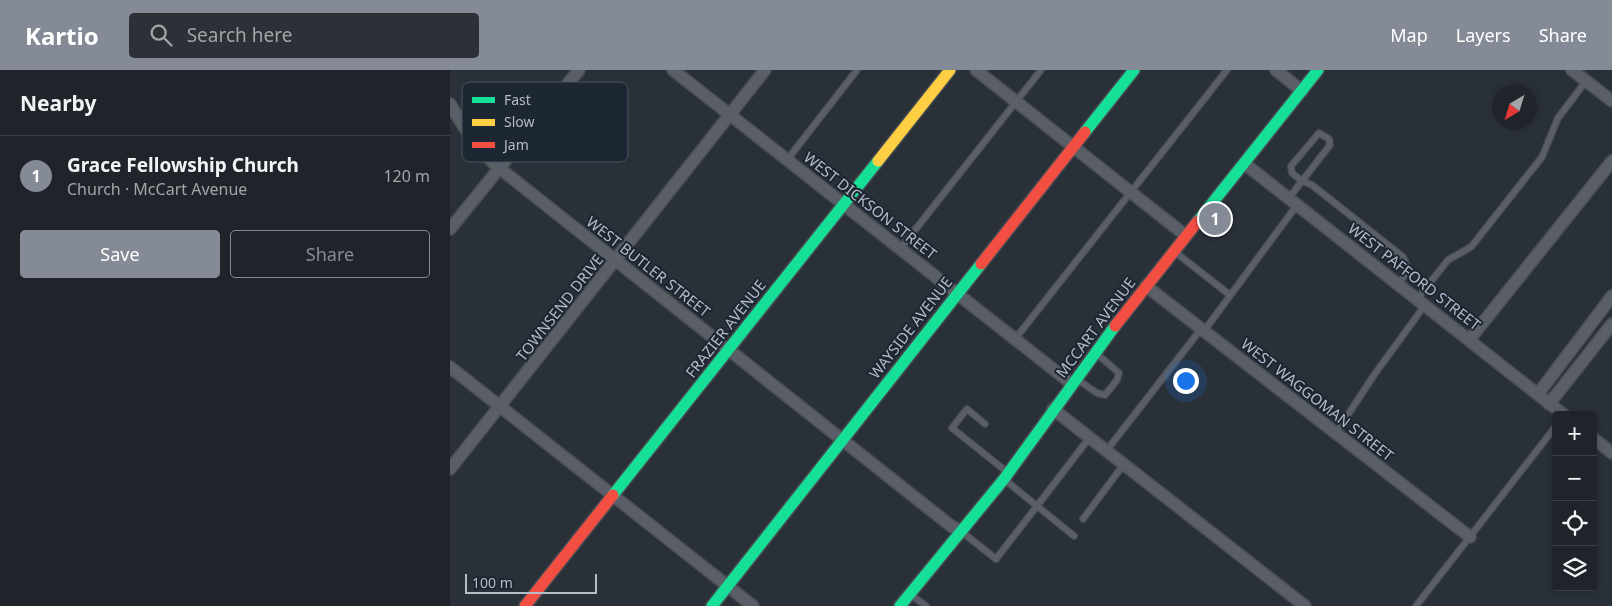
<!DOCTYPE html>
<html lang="en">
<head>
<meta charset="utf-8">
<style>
  body { margin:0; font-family:"Noto Sans",sans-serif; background:#2d3036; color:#f1f3f6 }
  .controls { position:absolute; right:15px; bottom:15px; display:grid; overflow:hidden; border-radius:5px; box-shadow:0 2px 8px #0003 }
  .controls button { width:45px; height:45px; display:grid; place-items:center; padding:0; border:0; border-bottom:1px solid #3d4147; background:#20242a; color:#f1f3f6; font:25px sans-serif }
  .compass { position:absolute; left:1042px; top:15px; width:45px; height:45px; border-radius:50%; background:#20242a; box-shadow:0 2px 8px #0003; rotate:218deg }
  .scale { position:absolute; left:15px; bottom:12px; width:132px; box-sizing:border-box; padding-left:5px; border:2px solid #b4bcc9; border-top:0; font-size:14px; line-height:18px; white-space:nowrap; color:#b4bcc9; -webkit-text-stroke:4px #1d2633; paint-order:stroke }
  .you { position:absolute; left:735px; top:310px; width:18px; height:18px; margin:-12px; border:4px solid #fff; border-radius:50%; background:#1a73e8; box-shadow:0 0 0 8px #1a73e833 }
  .badge { display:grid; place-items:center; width:32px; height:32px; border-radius:50%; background:#848b96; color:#fff; font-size:16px; font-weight:700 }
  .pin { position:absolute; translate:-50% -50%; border:2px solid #fff; box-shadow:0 1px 5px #0006 }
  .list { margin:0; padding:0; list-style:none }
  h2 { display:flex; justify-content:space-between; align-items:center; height:65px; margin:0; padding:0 20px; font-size:21px }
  h2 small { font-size:16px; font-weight:400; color:#a2a4a8 }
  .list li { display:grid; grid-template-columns:32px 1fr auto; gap:15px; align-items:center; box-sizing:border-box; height:80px; padding:0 20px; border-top:1px solid #3d4147 }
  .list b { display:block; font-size:19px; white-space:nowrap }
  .list p { margin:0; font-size:16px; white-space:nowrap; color:#a2a4a8 }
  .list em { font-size:16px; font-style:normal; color:#a2a4a8 }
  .actions { display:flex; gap:10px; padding:15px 20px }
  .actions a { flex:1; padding:11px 0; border:1px solid #848b96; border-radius:5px; text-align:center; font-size:18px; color:#848b96 }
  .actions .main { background:#848b96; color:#fff }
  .icon { flex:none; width:28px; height:28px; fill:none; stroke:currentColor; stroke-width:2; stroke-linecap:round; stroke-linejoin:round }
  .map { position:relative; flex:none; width:1162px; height:536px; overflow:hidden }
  header { display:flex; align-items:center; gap:30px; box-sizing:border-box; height:70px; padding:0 25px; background:#848b96; color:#fff }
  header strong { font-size:24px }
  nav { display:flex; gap:28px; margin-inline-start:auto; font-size:18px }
  .search { width:350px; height:45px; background:#2d3036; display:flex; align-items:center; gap:12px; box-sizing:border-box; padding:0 18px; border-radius:5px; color:#a2a4a8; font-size:19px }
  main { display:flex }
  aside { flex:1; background:#20242a }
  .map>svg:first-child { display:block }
</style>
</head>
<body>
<header>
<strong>Kartio</strong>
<div class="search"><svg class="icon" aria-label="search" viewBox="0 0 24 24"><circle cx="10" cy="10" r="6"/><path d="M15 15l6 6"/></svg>Search here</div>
<nav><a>Map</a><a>Layers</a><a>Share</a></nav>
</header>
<main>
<aside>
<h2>Nearby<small></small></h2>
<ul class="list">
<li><span class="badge">1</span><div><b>Grace Fellowship Church</b><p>Church · McCart Avenue</p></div><em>120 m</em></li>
</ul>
<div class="actions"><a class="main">Save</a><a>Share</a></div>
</aside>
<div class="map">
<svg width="1162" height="536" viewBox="0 0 1162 536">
  <rect width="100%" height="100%" fill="#2a3038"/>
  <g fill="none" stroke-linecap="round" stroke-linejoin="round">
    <defs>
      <path id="lane" d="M869,63L879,69L880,75L852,111L842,103L841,96Z
        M337,90L407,0
        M839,128L852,111L862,115L953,187L959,200L948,214
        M450,179L591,0
        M725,182L780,225
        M967,229L998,190L1021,177L1092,87L1108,48L1136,11
        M754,261L847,135
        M565,269L777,0
        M628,310L647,323L655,325L667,310L669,303L647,284
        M535,354L517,339L502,358L557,402
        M886,363L924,305L975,235
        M657,380L751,259
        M555,410L587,436L640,367
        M633,449L674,394
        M512,462L546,489L587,436L624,466
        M460,524L476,536
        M966,536L1106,356"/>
      <path id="street" d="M223,0L622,314
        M526,0L735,165
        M826,0L852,21
        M1122,0L1162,31
        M0,34C14,58 27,78 48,97L501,456L512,462
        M795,94L1114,345
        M0,159L129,0
        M696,216L1020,467
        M1019,270L1162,91
        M0,297L303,536
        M1088,324L1162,226
        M1099,334L1162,254
        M603,339L855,536
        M1143,368L1162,383
        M0,399L315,0"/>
      <path id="fast" d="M635,62L684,0
        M748,151L868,0
        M163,425L428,91
        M262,536L531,194
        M450,536L554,409L665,256"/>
      <path id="slow" d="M428,91L500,0"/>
      <path id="jam" d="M531,194L635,62
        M665,256L748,151
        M75,536L163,425"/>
    </defs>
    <use href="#lane" stroke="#484c53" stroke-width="8"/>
    <use href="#street" stroke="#484c53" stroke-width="14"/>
    <use href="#fast" stroke="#484c53" stroke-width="14"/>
    <use href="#slow" stroke="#484c53" stroke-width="14"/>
    <use href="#jam" stroke="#484c53" stroke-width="14"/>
    <use href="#lane" stroke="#5a5e66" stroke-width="5.5"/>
    <use href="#street" stroke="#5a5e66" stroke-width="11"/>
    <use href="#fast" stroke="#16e098" stroke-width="11"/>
    <use href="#slow" stroke="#ffcf43" stroke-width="11"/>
    <use href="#jam" stroke="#f24e42" stroke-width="11"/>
  </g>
  <g text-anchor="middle" stroke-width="4" stroke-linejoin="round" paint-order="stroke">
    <g font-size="15" fill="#b4bcc9" stroke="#1d2633">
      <text transform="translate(420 136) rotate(38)" y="5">WEST DICKSON STREET</text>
      <text transform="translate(198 197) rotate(38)" y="5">WEST BUTLER STREET</text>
      <text transform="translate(964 207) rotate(38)" y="5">WEST PAFFORD STREET</text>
      <text transform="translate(110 238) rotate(-52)" y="5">TOWNSEND DRIVE</text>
      <text transform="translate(461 258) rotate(-52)" y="5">WAYSIDE AVENUE</text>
      <text transform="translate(646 258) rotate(-53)" y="5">MCCART AVENUE</text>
      <text transform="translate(276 259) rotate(-52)" y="5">FRAZIER AVENUE</text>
      <text transform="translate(867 330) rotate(38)" y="5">WEST WAGGOMAN STREET</text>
    </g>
  </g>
  <rect x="12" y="12" width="166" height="80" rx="8" fill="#1d2633" stroke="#4a5360" stroke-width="1"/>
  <rect x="22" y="27" width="23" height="6" fill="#16e098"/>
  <rect x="22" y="49" width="23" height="7" fill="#ffcf43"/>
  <rect x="22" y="72" width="23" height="6" fill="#f24e42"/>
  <g font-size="14" fill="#b4bcc9">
    <text x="54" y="35">Fast</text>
    <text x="54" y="57">Slow</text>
    <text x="54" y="80">Jam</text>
  </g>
</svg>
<div class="controls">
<button>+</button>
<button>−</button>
<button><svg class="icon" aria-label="locate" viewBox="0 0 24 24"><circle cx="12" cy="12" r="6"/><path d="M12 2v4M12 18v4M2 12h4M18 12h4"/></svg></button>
<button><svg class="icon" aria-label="layers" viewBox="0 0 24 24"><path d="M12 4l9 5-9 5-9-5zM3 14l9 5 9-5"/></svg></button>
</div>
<svg class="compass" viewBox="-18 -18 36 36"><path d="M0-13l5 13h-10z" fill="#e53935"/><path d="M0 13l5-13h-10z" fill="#a2a4a8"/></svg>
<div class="scale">100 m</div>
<div class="you"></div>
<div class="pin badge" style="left:765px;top:149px">1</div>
</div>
</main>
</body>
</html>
